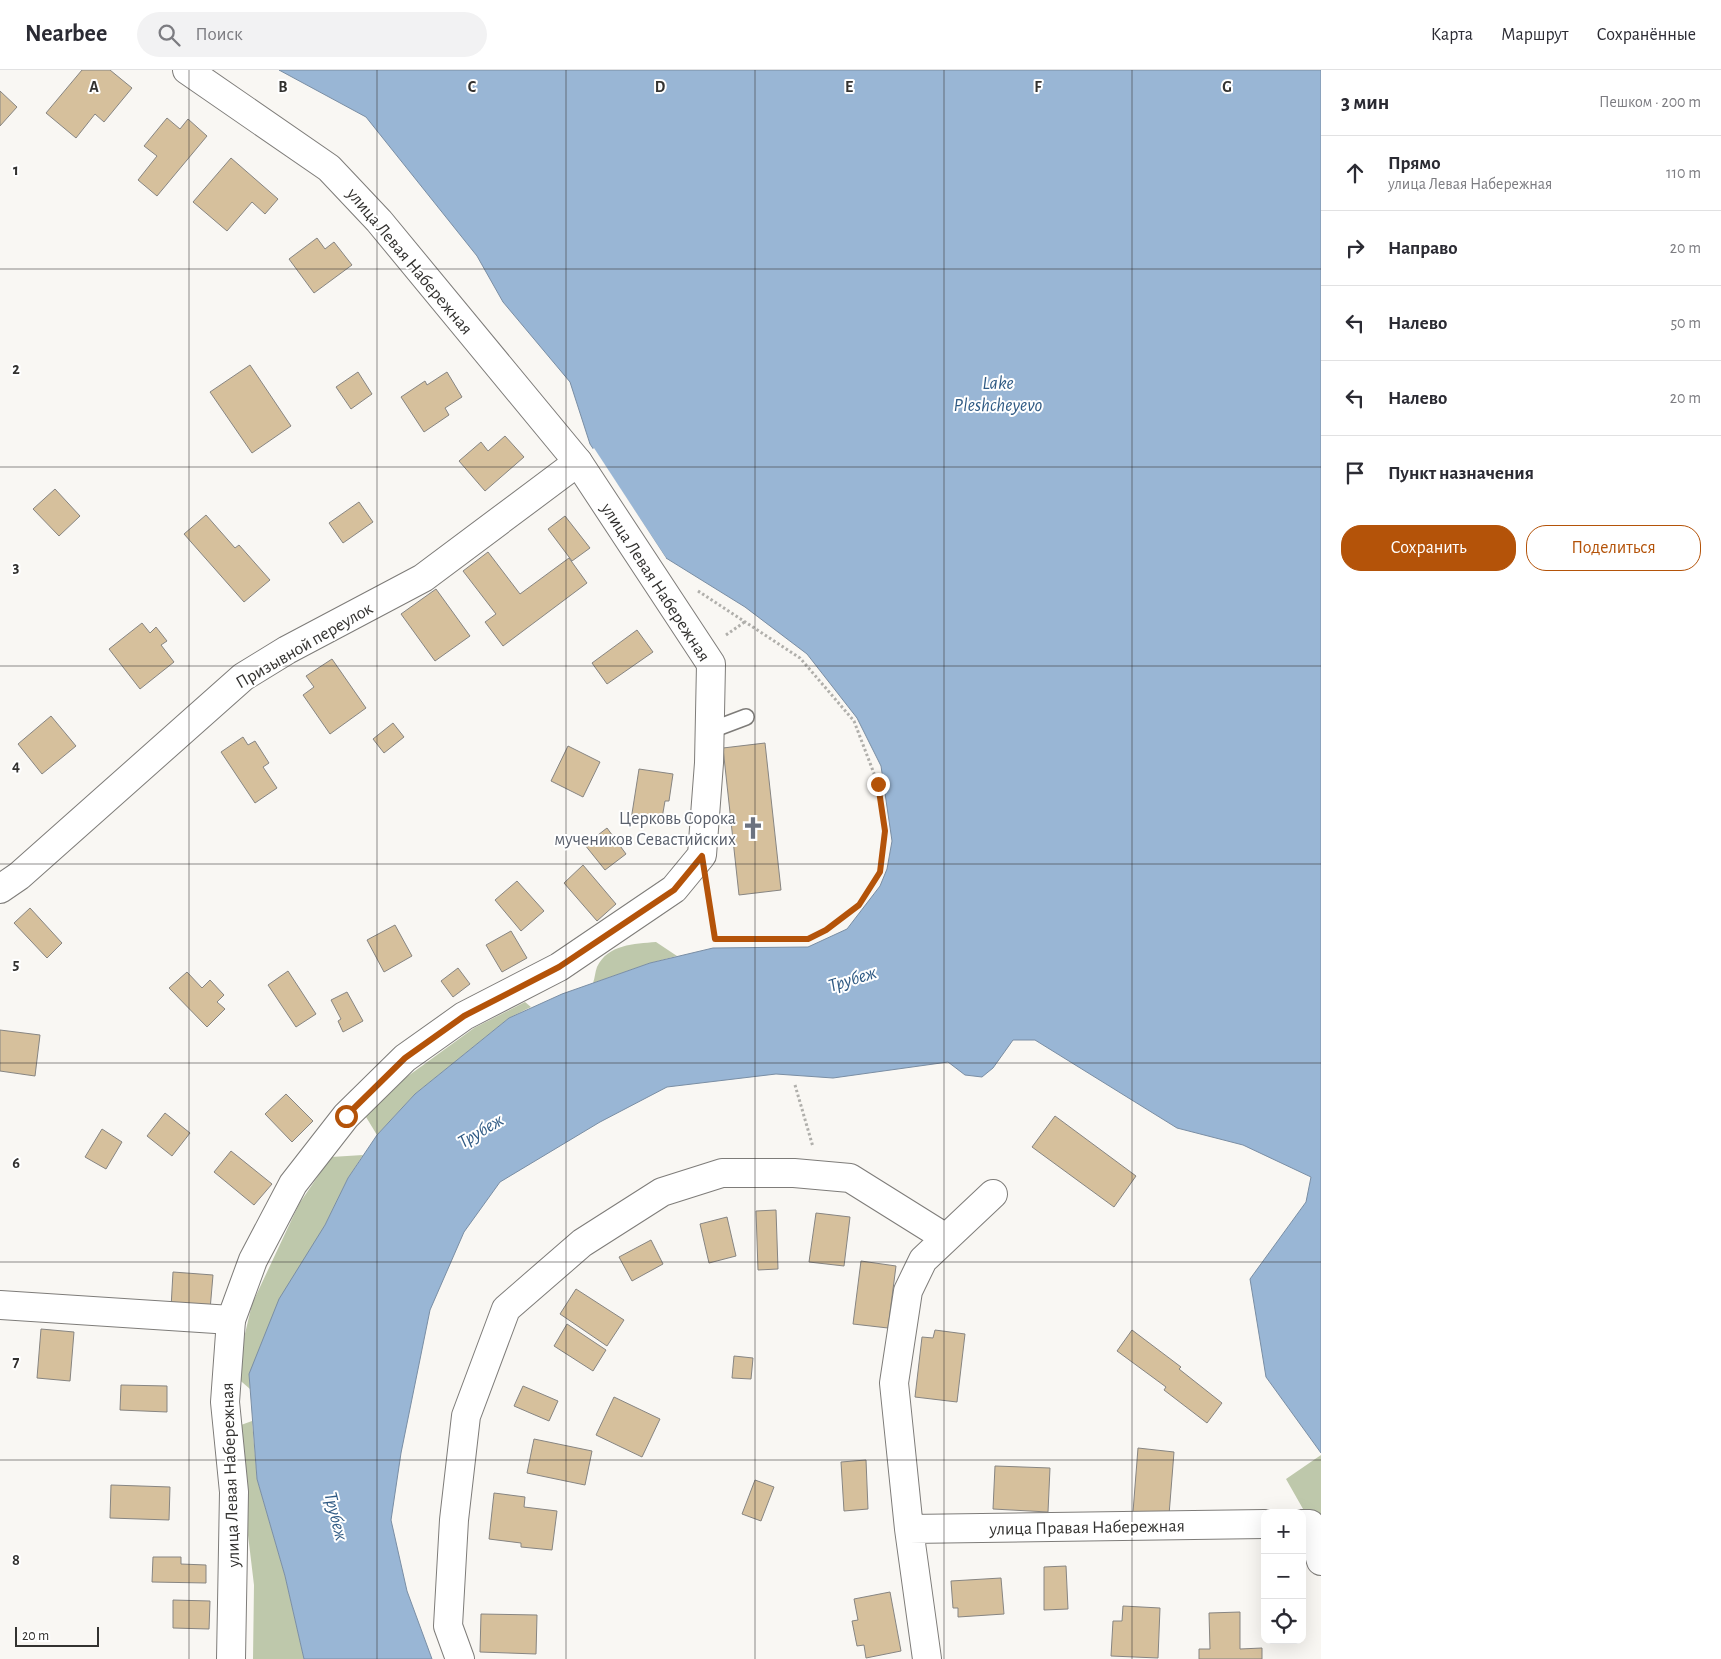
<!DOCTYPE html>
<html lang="ru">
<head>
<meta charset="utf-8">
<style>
  body { margin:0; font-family:"Alegreya Sans",sans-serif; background:#f2f2f3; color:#2b2b33 }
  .controls { position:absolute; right:15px; bottom:15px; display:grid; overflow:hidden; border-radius:10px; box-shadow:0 5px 20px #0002 }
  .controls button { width:45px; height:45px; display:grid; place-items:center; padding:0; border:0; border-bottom:1px solid #e1e1e2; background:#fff; color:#2b2b33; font:25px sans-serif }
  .scale { position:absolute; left:15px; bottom:12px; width:84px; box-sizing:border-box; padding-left:5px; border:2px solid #333230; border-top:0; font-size:14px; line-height:18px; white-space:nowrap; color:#333230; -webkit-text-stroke:4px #fff; paint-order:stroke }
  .stop { position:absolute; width:15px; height:15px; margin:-11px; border:4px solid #b45309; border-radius:50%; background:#fff }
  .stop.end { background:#b45309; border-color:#fff; box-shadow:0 1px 5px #0008 }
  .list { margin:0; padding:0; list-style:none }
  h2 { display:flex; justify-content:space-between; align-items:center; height:65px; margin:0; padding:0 20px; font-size:21px }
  h2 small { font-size:16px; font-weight:400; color:#7c7c81 }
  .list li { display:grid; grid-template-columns:32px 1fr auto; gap:15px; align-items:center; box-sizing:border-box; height:75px; padding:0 20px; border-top:1px solid #e1e1e2 }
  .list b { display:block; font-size:19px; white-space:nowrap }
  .list p { margin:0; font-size:16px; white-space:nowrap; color:#7c7c81 }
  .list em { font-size:16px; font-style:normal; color:#7c7c81 }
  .actions { display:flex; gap:10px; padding:15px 20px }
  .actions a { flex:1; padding:11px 0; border:1px solid #b45309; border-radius:20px; text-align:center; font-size:18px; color:#b45309 }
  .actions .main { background:#b45309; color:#fff }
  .icon { flex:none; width:28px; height:28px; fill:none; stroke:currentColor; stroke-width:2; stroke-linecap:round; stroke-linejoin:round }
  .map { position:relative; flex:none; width:1321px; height:1589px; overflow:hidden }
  header { display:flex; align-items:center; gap:30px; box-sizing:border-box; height:70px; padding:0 25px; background:#fff; border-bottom:1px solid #e1e1e2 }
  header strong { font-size:24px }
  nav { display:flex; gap:28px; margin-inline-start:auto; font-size:18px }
  .search { width:350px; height:45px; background:#f2f2f3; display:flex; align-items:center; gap:12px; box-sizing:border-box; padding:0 18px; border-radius:28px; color:#7c7c81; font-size:19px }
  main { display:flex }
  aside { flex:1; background:#fff }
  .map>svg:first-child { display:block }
</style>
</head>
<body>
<header>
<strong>Nearbee</strong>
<div class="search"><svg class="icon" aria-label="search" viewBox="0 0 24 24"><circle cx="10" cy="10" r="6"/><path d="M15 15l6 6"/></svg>Поиск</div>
<nav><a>Карта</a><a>Маршрут</a><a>Сохранённые</a></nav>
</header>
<main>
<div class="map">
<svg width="1321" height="1589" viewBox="0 0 1321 1589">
  <rect width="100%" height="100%" fill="#f9f7f3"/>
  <path fill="#bec8ab" d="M656,872L677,886L650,893L593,913C595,908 595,902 597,897C608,874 634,874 656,872Z
    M525,932L531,937L509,948L415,1024L377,1065L366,1047L375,1030L474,958Z
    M363,1085L348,1108L325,1155L249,1304L250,1319L235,1306L252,1234L299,1134L331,1087Z
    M252,1351L257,1409L285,1506L304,1589H253L254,1515L245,1440L241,1355Z
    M1321,1385V1488L1311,1453L1286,1409Z"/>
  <path fill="#99b6d5" stroke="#7a8ea4" d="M279,0H1321V1383L1266,1307L1250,1209L1306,1132L1311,1107L1243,1075L1177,1058L1035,970H1013L993,998L982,1007L965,1005L948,992L833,1008L776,1004L667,1017L600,1052L500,1112L464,1162L430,1240L401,1383L391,1450L407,1521L432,1589H304L285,1506L257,1409L249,1304L279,1229L325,1155L348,1108L377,1065L415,1024L509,948L562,924L650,893L713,878L808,877L847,859L880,816L887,799L892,771L881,696L857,648L807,584L745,537L666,488L590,374L570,312L503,232L477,186L366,47Z"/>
  <path fill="#f9f7f3" d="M594,378L666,488L665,490L592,380Z"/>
  <path fill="#d6c09c" stroke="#878582" d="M82,0H110L132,18L104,52L95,44L76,68L46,43Z
    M0,21L17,37L0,56Z
    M167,48L180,59L188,49L207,66L157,126L138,110L157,86L144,76Z
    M231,88L278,129L265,144L252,132L227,161L193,132Z
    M317,168L325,179L334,172L352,195L314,223L289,189Z
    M250,295L291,356L252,383L210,322Z
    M358,302L372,324L351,339L336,317Z
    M447,302L462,327L445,338L449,345L424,362L401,327L425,311L427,315Z
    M505,366L524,387L485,421L459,391L481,372L488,381Z
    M55,419L80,446L59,466L33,439Z
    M359,432L373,452L343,473L329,453Z
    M206,445L235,478L239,475L270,510L244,532L184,464Z
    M565,446L590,478L572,491L548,459Z
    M488,482L520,524L569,488L587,513L503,576L485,552L496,544L463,501Z
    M436,519L470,566L435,591L401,544Z
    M142,553L150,563L156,557L167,571L161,575L174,592L140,619L109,579Z
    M637,560L653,582L607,614L592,593Z
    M332,589L366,638L330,664L303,625L314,617L306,606Z
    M51,646L76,676L42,704L18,674Z
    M393,653L404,667L384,683L373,669Z
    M243,667L248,675L255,671L269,693L263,697L277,718L255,733L221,682Z
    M765,673L781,820L739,825L723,678Z
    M568,676L600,692L583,727L551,711Z
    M639,699L673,704L669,731H665L661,754L631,750Z
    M607,758L626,784L605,800L585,775Z
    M583,795L616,834L597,851L564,813Z
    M517,811L544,841L521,861L495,830Z
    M30,838L62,873L47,888L14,853Z
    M395,855L412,886L384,902L367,870Z
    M511,861L527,888L502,902L486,875Z
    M458,898L470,914L453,927L441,911Z
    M288,901L316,944L296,957L268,915Z
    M187,902L202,918L210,910L224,925L217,932L225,939L207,957L169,918Z
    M347,922L363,951L343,962L338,951L341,949L331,930Z
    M0,960L40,965L35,1006L0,1001Z
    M286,1024L313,1051L292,1072L265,1044Z
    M165,1043L190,1063L172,1086L147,1066Z
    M1055,1046L1136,1106L1114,1137L1032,1077Z
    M102,1059L122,1072L106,1099L85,1087Z
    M231,1081L272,1114L254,1135L214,1102Z
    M776,1140L778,1199L758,1200L756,1141Z
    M816,1143L850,1147L844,1196L809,1192Z
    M727,1147L736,1186L709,1193L700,1154Z
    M651,1170L663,1194L632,1211L619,1187Z
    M861,1191L896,1196L888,1258L853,1254Z
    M173,1202L213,1205L210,1240L171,1238Z
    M576,1219L624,1250L607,1276L560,1244Z
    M567,1254L606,1280L593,1301L554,1276Z
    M41,1259L74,1262L70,1311L37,1308Z
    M935,1260L965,1264L957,1332L915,1327L922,1267L933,1268Z
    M1132,1260L1181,1297L1179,1299L1222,1333L1207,1353L1164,1320L1166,1317L1117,1281Z
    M734,1286L753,1288L751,1309L732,1308Z
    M121,1315L167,1316V1342L120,1340Z
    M523,1316L558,1331L549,1351L514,1336Z
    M614,1327L660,1349L642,1387L596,1365Z
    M534,1369L592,1381L585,1415L527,1403Z
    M1138,1378L1174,1382L1169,1445L1133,1442Z
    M866,1390L868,1439L844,1441L841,1392Z
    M995,1396L1050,1398L1048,1442L993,1439Z
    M755,1410L774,1417L761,1451L742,1444Z
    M111,1415L170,1417L169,1450L110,1448Z
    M494,1423L525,1427L524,1437L557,1441L552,1480L521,1477V1473L489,1469Z
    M153,1487H181V1494L206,1495V1513L152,1512Z
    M1066,1496L1068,1539L1044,1540V1497Z
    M1001,1508L1004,1544L958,1547V1538H953L951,1511Z
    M890,1522L901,1581L866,1588L864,1575L857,1576L852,1551L858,1550L854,1529Z
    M173,1530L210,1531L209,1559L173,1558Z
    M1123,1536L1160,1538L1158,1588L1111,1586L1113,1551H1122Z
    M1240,1542V1579L1262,1578V1589H1199V1579H1210L1209,1543Z
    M481,1544L537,1545L536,1584L480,1582Z"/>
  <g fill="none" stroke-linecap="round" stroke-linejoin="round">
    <defs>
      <path id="lane" d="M709,661L746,647"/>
      <path id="street" d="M0,819L19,806L243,607L287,580L423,508L578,392L379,151L329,98L187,0
        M0,1235L231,1250
        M1302,1454H1310L1321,1491
        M909,1459L1265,1454
        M460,1589L448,1556L454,1450L466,1346L506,1239L582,1173L662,1122L722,1103H794L850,1108L946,1168
        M927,1589L909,1459L894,1313L908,1221L923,1190L993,1124"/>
      <path id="secondary" d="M231,1589L234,1422L225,1332L231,1250L253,1190L293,1114L346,1046L405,988L464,946L559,897L674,819L702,785L709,693L711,594L578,392"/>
    </defs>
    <use href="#lane" stroke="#7e7c79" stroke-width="18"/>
    <use href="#street" stroke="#7e7c79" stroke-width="30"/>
    <use href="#secondary" stroke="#7e7c79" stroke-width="30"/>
    <path stroke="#b0afab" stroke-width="3" stroke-dasharray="2.5 2.5" stroke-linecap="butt" d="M698,521L800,588L854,651L878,714L885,761L880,802L859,835L826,859L807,869H715L708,823
      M726,565L746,551
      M795,1015L813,1077"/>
    <use href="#lane" stroke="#fff" stroke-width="15"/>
    <use href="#street" stroke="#fff" stroke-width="28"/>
    <use href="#secondary" stroke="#fff" stroke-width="28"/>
  </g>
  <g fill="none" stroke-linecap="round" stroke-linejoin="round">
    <path stroke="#b45309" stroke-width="6" d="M346,1046L405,988L464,946L559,897L674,820L702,786L715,869H808L826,860L859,835L880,802L885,761L878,714"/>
  </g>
  <path fill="none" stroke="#333230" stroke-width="1" stroke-opacity="0.55" d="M189,0V1589M377,0V1589M566,0V1589M755,0V1589M944,0V1589M1132,0V1589M0,199H1321M0,397H1321M0,596H1321M0,794H1321M0,993H1321M0,1192H1321M0,1390H1321"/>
  <defs>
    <symbol id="church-bare" viewBox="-9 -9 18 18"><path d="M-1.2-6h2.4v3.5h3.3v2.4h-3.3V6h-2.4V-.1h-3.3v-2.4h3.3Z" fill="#6b7280" stroke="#fff" stroke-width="2.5" paint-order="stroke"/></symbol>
  </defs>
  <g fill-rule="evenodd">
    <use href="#church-bare" x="737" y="742" width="32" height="32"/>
  </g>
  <g text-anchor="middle" stroke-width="4" stroke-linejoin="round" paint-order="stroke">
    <g font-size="18" fill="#333230" stroke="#fff">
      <text transform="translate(410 191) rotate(50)" y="6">улица Левая Набережная</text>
      <text transform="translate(656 512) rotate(57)" y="6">улица Левая Набережная</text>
      <text transform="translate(304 575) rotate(-30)" y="6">Призывной переулок</text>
      <text transform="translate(230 1405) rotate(-92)" y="6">улица Левая Набережная</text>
      <text transform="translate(1087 1457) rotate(-1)" y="6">улица Правая Набережная</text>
    </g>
    <g font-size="18" fill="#5b616d" stroke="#fff" text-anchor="end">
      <text x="736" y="754">Церковь Сорока<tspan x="736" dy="21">мучеников Севастийских</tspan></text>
    </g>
    <g font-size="19" font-style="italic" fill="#2f5a84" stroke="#fff">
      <text x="998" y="319">Lake<tspan x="998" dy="22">Pleshcheyevo</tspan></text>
      <text transform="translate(852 908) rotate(-17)" y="7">Трубеж</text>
      <text transform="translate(480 1060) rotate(-31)" y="7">Трубеж</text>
      <text transform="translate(337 1446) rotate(76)" y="7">Трубеж</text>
    </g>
  </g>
  <g font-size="16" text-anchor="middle" font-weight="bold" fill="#333230" stroke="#fff" stroke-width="4" stroke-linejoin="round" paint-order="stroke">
    <text x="94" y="22">A</text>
    <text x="283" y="22">B</text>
    <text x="472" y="22">C</text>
    <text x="660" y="22">D</text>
    <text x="849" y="22">E</text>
    <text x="1038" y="22">F</text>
    <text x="1227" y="22">G</text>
    <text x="16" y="105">1</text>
    <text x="16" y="304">2</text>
    <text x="16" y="502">3</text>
    <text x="16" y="701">4</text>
    <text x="16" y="899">5</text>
    <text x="16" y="1098">6</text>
    <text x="16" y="1297">7</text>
    <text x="16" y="1495">8</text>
  </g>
</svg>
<div class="controls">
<button>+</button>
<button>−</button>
<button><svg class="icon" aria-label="locate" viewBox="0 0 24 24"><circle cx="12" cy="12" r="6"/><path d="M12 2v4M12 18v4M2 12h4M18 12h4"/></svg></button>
</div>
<div class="scale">20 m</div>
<div class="stop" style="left:346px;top:1046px"></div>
<div class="stop end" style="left:878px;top:714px"></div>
</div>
<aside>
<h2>3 мин<small>Пешком · 200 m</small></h2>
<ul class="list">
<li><svg class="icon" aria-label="ahead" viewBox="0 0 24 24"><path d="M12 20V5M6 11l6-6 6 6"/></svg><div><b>Прямо</b><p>улица Левая Набережная</p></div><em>110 m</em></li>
<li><svg class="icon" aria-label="right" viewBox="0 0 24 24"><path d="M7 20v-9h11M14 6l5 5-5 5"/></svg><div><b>Направо</b></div><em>20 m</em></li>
<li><svg class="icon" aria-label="left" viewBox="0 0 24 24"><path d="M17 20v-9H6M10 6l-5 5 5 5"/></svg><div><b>Налево</b></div><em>50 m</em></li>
<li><svg class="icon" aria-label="left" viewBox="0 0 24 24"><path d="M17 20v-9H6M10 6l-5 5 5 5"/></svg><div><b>Налево</b></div><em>20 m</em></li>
<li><svg class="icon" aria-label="arrive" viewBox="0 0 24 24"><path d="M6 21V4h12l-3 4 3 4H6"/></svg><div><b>Пункт назначения</b></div></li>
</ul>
<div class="actions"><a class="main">Сохранить</a><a>Поделиться</a></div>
</aside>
</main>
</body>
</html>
